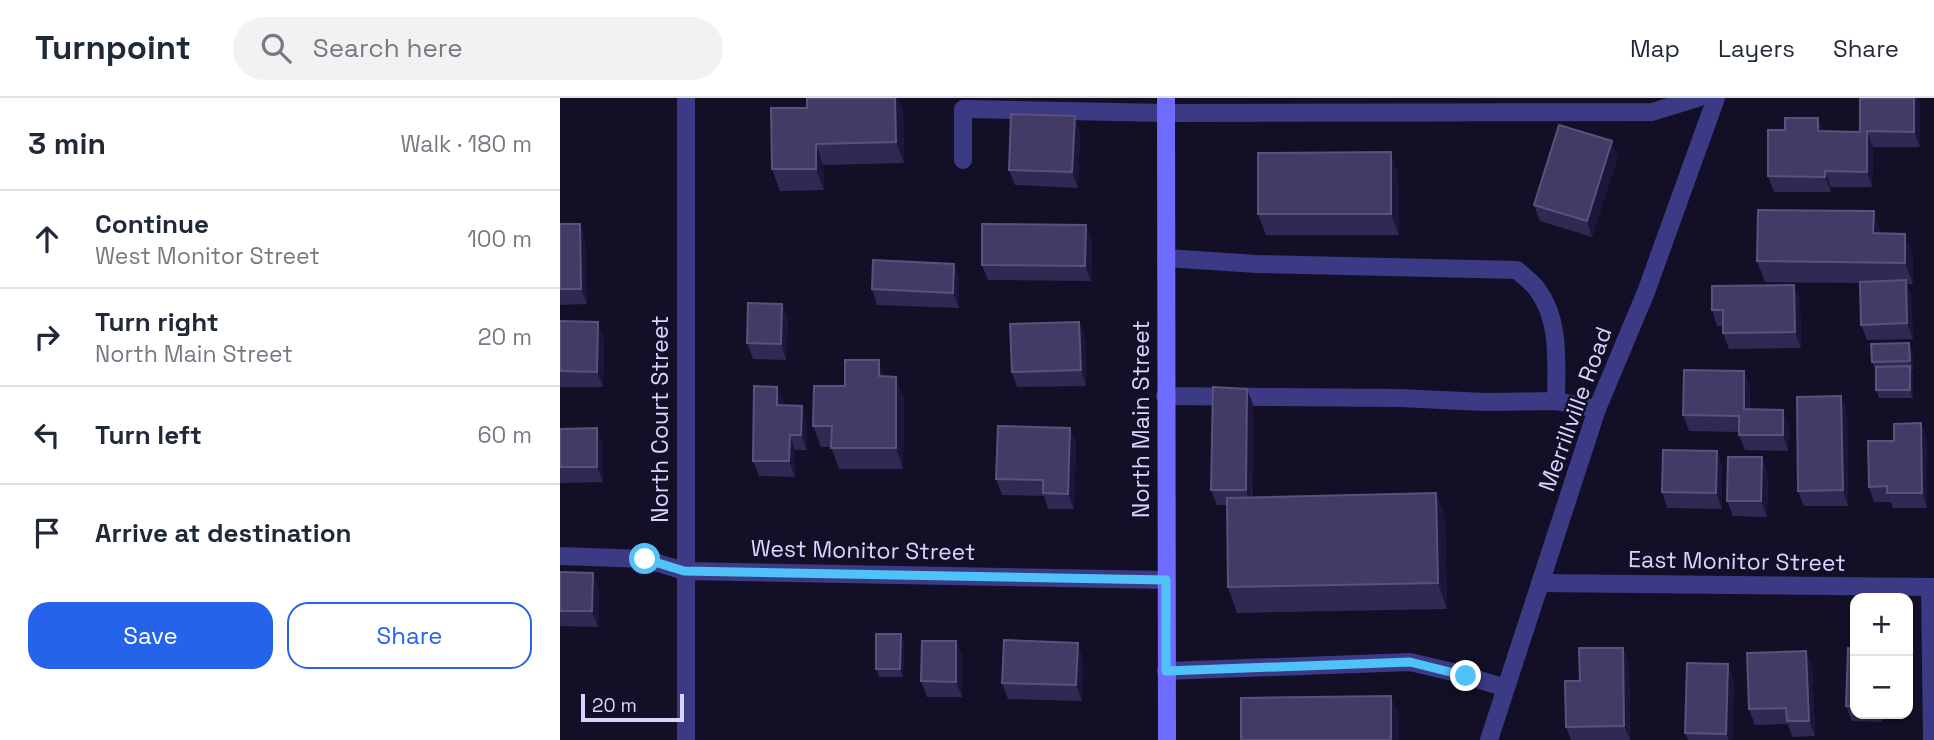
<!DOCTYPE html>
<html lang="en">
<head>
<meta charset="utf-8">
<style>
  body { margin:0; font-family:"Space Grotesk",sans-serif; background:#f2f2f3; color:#1f2937 }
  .controls { position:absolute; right:21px; bottom:21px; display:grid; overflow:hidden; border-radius:14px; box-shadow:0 2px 5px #0004 }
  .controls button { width:63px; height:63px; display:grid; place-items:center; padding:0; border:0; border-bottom:2px solid #e0e1e3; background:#fff; color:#1f2937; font:35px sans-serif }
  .scale { position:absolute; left:21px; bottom:18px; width:103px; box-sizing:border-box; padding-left:7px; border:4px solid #d9d4ff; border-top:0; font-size:19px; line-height:24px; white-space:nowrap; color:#d9d4ff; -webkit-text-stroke:5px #130f26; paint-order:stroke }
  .stop { position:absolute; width:21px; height:21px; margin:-16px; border:5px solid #4fc3f7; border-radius:50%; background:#fff }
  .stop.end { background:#4fc3f7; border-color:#fff; box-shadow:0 2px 7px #0008 }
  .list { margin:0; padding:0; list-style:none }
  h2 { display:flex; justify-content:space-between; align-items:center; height:91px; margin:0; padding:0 28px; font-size:30px }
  h2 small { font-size:23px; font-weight:400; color:#747a83 }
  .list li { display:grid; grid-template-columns:46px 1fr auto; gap:21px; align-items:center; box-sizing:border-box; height:98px; padding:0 28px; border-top:2px solid #e0e1e3 }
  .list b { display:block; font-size:26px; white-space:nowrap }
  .list p { margin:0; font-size:23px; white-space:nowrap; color:#747a83 }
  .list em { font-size:23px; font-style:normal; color:#747a83 }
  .actions { display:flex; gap:14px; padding:21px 28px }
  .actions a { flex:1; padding:16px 0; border:2px solid #2563eb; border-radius:21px; text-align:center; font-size:24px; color:#2563eb }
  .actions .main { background:#2563eb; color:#fff }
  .icon { flex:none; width:38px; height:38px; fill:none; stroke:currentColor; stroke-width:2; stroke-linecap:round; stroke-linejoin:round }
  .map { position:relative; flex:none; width:1374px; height:642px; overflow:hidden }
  header { display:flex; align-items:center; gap:42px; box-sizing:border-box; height:98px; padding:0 35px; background:#fff; border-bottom:2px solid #e0e1e3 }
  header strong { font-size:33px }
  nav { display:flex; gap:38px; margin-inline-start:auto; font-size:24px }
  .search { width:490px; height:63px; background:#f2f2f3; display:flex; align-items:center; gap:18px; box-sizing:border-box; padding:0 24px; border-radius:38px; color:#747a83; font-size:26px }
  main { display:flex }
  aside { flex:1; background:#fff }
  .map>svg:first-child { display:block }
</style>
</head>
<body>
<header>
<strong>Turnpoint</strong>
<div class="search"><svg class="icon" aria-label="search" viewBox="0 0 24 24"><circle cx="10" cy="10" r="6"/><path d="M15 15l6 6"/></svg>Search here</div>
<nav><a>Map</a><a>Layers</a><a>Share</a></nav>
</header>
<main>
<aside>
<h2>3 min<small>Walk · 180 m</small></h2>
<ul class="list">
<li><svg class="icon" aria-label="ahead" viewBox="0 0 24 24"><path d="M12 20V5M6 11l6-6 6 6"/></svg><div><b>Continue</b><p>West Monitor Street</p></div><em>100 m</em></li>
<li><svg class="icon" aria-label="right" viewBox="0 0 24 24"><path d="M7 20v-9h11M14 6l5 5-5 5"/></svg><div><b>Turn right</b><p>North Main Street</p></div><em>20 m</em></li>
<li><svg class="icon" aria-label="left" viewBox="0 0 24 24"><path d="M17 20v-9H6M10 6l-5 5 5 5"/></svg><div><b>Turn left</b></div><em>60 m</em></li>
<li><svg class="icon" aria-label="arrive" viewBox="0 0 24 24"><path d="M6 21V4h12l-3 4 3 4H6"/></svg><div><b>Arrive at destination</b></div></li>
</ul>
<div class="actions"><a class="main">Save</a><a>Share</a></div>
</aside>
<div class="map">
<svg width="1374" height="642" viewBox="0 0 1374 642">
  <rect width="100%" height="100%" fill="#130f26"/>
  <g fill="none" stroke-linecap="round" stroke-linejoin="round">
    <path stroke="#3d3a85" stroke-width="18" d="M403,62V11L605,15
      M606,160L697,166L957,172C963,178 972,184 977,191C1001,223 996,265 996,303
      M605,298L839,300L925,304L996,303L1037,311
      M1370,489L1372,642
      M606,573L850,564L897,575L946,590"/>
    <path stroke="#3d3a85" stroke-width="18" d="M126,0V642
      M605,15L1092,14L1138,0
      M0,458L85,461L124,473L606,482
      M980,485L1374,489"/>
    <path stroke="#3d3a85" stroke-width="18" d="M929,642L1037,311L1086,194L1156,0"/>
    <path stroke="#6f6bff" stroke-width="18" d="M606,0L607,642"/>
  </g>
  <path fill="#312854" d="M247,0H338L343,12L344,65L263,67L264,92L220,93L212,71L247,10Z
    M1300,0H1357L1360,8V49H1313L1312,89H1271V94H1214L1208,78L1225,32L1258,20L1263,33L1300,34Z
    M520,34L518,90L455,87L449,72Z
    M1058,59L1032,139L980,123L974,107Z
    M838,75L839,137H706L698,116Z
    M0,126H20L25,142L27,206L0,207Z
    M526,127L532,142L531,183L428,182L422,167Z
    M1321,136L1353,157V186H1347L1351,198L1353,241L1307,242L1301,227L1300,185L1205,184L1197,163Z
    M394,166L399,181V210L317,207L312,191Z
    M1240,202L1241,250L1169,251L1163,235V228H1157L1152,212Z
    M222,206L228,221L226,262L193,261L187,245Z
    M0,223L44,240L43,289H0Z
    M525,239L526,288L457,289L452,274Z
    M1349,245L1352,253L1353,272H1351L1353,277V300H1319L1316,292V273L1312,264Z
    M1184,273L1190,289V311L1229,328L1228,353L1185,352L1179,337V334L1129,333L1123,317Z
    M324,278L344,300L343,371H279L271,349H261L253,328L285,288Z
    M217,289L223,304V308L247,323V352H235V379L199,378L193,363Z
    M1281,298L1287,314L1288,408H1244L1238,393Z
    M693,306L692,399L876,395L885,420L887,511L677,515L668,489L667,407H657L651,392Z
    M510,330L516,345L514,411H488L484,398L442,397L436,381Z
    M0,331L43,346V384L0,385Z
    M1367,341V410H1333L1331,404H1314L1309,389L1334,343Z
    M1157,353L1162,369V411L1107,410L1102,394Z
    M1208,375L1207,419L1173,418L1167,403Z
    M0,474L39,490L38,529L0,528Z
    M341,536L344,544L343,579H319L316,571Z
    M396,543L402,558V599H367L361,583Z
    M1063,550L1069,565L1070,642H1011L1006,629L1020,583Z
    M1295,551V616H1322V624L1292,623L1286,608Z
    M523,560L522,603L448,601L442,585Z
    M1252,568L1255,638L1232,639L1228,626L1195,627L1189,611Z
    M1174,582L1172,642H1128L1125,635Z"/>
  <path fill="#1d163a" d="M335,0H338L343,12L344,65L336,44Z
    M1354,0H1357L1360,8V49L1354,34Z
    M515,18L520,34L518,90L512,74Z
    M1258,20L1264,36L1258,33Z
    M1307,33L1313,49L1312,89L1307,74Z
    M1052,43L1058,59L1032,139L1027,123Z
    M256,46L263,67L264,92L256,71Z
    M831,54L838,75L839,137L831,116Z
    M1265,73L1271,89V94L1265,79Z
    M1314,113L1321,135V157L1313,135Z
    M20,126L25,142L27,206L21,191Z
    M526,127L532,142L531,183L525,168Z
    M1345,136L1353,157V186L1345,165Z
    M394,166L399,181V210L393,195Z
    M1346,182L1351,198L1353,241L1347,225Z
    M1234,187L1240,202L1241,250L1235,234Z
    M222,206L228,221L226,262L221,246Z
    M38,224L44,240L43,289L37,274Z
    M519,224L525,239L526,288L521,272Z
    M1349,245L1352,253L1353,272L1350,263Z
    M319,262L326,284L319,278Z
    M1350,268L1353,277V300L1350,292Z
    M1184,273L1190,289L1189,327L1184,311Z
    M336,279L344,300L343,371L336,350Z
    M217,289L223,304V323L217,307Z
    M687,291L693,306L691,408L686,392Z
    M1281,298L1287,314L1288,408L1283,392Z
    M242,308L247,323V352L241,337Z
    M1223,312L1229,328L1228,353L1223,337Z
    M1361,325L1367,341V410L1362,395Z
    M37,330L43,346V384L37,369Z
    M510,330L516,345L514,411L508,396Z
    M230,337L235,352V379L229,363Z
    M1157,353L1162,369V411L1156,395Z
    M1202,359L1208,375L1207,419L1201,403Z
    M876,395L885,420L887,511L878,485Z
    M33,475L39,490L38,529L32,513Z
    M341,536L344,544L343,579L340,571Z
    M396,543L402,558V599L396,584Z
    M518,545L523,560L522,603L516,587Z
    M1063,550L1069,565L1070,642L1064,628Z
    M1246,553L1252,568L1255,638L1249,623Z
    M1168,566L1174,582L1172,642H1169L1166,636Z
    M831,598L839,619V642H831Z"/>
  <path fill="#433a66" stroke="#5a527e" stroke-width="2" d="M247,0H335L336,44L256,46V71H212L211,10H247Z
    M1300,0H1354V34L1307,33V74L1265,73V79L1208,78V32H1225V20H1258V33L1300,34Z
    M451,16L515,18L512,74L449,72Z
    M999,27L1052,43L1027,123L974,107Z
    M831,54V116H698V55Z
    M1198,112L1314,113L1313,135L1345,136V165L1197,163Z
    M0,126H20L21,191H0Z
    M422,126L526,127L525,168L422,167Z
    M313,162L394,166L393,195L312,191Z
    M1346,182L1347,225L1301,227L1300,184Z
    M1234,187L1235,234L1163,235V212H1152V188Z
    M188,205L222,206L221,246L187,245Z
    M0,223L38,224L37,274L0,273Z
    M519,224L521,272L452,274L450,226Z
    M1349,245L1350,263L1312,264L1311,246Z
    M285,262H319V278L336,279V350H271L272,328H253L254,288H285Z
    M1350,268V292H1316V269Z
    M1124,272L1184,273V311L1223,312V337H1179V318L1123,317Z
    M194,288L217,289V307L242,308L241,337H230L229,363H193Z
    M653,289L687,291L686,392H651Z
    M1281,298L1283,392L1238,393L1237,299Z
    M1361,325L1362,395H1327V388L1309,389L1308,343H1334V326Z
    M438,328L510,330L508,396L483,395V382L436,381Z
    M37,330V369H0V331Z
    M1103,352L1157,353L1156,395L1102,394Z
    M1168,359H1202L1201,403H1167Z
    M876,395L878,485L668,489L667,400Z
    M0,474L33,475L32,513H0Z
    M316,536H341L340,571H316Z
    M444,542L518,545L516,587L442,585Z
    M362,543H396V584L361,583Z
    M1019,550H1063L1064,628L1006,629L1005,583H1020Z
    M1288,550L1295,551V608H1286Z
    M1246,553L1249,623H1227L1226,610L1189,611L1187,555Z
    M1127,565L1168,566L1166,636L1125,635Z
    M831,598V642H681V600Z"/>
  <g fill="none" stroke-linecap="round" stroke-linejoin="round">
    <path stroke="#4fc3f7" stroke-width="9" d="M85,461L124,473L606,482V573L850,564L906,578"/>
  </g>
  <g text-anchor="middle" stroke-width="5" stroke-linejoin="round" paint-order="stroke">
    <g font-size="23" fill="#d9d4ff" stroke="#130f26">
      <text transform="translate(1015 311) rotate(-70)" y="8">Merrillville Road</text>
      <text transform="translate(100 321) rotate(-90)" y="8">North Court Street</text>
      <text transform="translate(581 321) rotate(-90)" y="8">North Main Street</text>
      <text transform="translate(303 452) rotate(1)" y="8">West Monitor Street</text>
      <text transform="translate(1177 463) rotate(1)" y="8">East Monitor Street</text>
    </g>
  </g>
</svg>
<div class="controls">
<button>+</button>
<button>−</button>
</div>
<div class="scale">20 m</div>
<div class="stop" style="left:85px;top:461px"></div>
<div class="stop end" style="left:906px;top:578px"></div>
</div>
</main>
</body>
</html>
